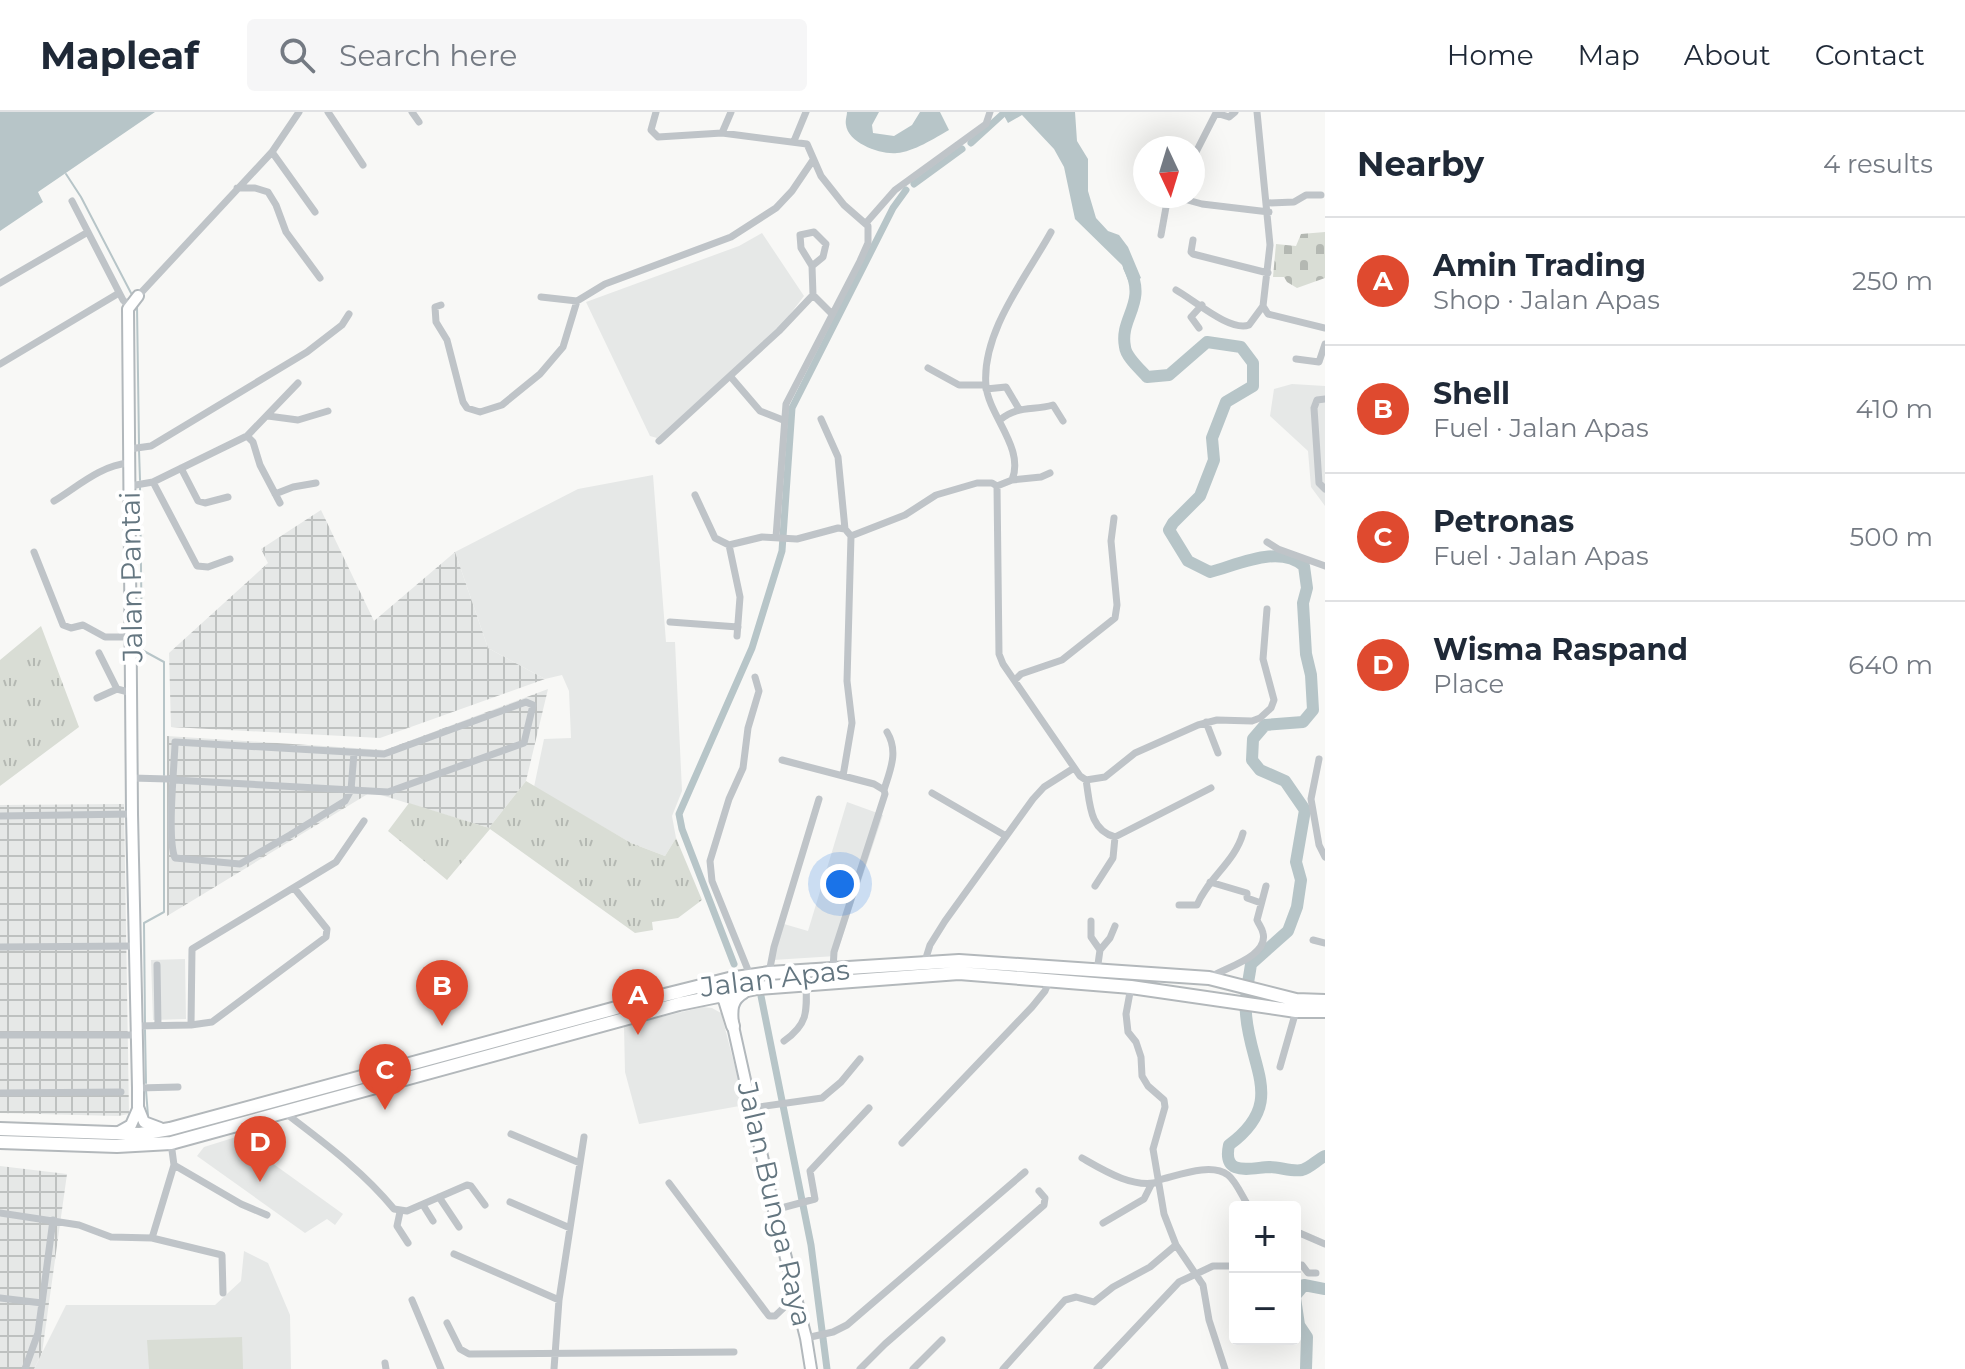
<!DOCTYPE html>
<html lang="en">
<head>
<meta charset="utf-8">
<style>
  body { margin:0; font-family:Montserrat,sans-serif; background:#f6f6f7; color:#1f2937 }
  .controls { position:absolute; right:24px; bottom:24px; display:grid; overflow:hidden; border-radius:8px; box-shadow:0 8px 32px #0002 }
  .controls button { width:72px; height:72px; display:grid; place-items:center; padding:0; border:0; border-bottom:2px solid #e0e1e3; background:#fff; color:#1f2937; font:40px sans-serif }
  .compass { position:absolute; left:1133px; top:24px; width:72px; height:72px; border-radius:50%; background:#fff; box-shadow:0 8px 32px #0002; rotate:176deg }
  .you { position:absolute; left:840px; top:772px; width:28px; height:28px; margin:-20px; border:6px solid #fff; border-radius:50%; background:#1a73e8; box-shadow:0 0 0 12px #1a73e833 }
  .badge { display:grid; place-items:center; width:52px; height:52px; border-radius:50%; background:#df4a2f; color:#fff; font-size:26px; font-weight:700 }
  .pin { position:absolute; translate:-50% -66px; filter:drop-shadow(0 2px 4px #0008) }
  .pin::after { content:''; position:absolute; top:42px; width:28px; height:24px; background:inherit; clip-path:polygon(0 0,100% 0,50% 100%) }
  .list { margin:0; padding:0; list-style:none }
  h2 { display:flex; justify-content:space-between; align-items:center; height:104px; margin:0; padding:0 32px; font-size:34px }
  h2 small { font-size:26px; font-weight:400; color:#747a83 }
  .list li { display:grid; grid-template-columns:52px 1fr auto; gap:24px; align-items:center; box-sizing:border-box; height:128px; padding:0 32px; border-top:2px solid #e0e1e3 }
  .list b { display:block; font-size:30px; white-space:nowrap }
  .list p { margin:0; font-size:26px; white-space:nowrap; color:#747a83 }
  .list em { font-size:26px; font-style:normal; color:#747a83 }
  .icon { flex:none; width:44px; height:44px; fill:none; stroke:currentColor; stroke-width:2; stroke-linecap:round; stroke-linejoin:round }
  .map { position:relative; flex:none; width:1325px; height:1257px; overflow:hidden }
  header { display:flex; align-items:center; gap:48px; box-sizing:border-box; height:112px; padding:0 40px; background:#fff; border-bottom:2px solid #e0e1e3 }
  header strong { font-size:38px }
  nav { display:flex; gap:44px; margin-inline-start:auto; font-size:28px }
  .search { width:560px; height:72px; background:#f6f6f7; display:flex; align-items:center; gap:20px; box-sizing:border-box; padding:0 28px; border-radius:8px; color:#747a83; font-size:30px }
  main { display:flex }
  aside { flex:1; background:#fff }
  .map>svg:first-child { display:block }
</style>
</head>
<body>
<header>
<strong>Mapleaf</strong>
<div class="search"><svg class="icon" aria-label="search" viewBox="0 0 24 24"><circle cx="10" cy="10" r="6"/><path d="M15 15l6 6"/></svg>Search here</div>
<nav><a>Home</a><a>Map</a><a>About</a><a>Contact</a></nav>
</header>
<main>
<div class="map">
<svg width="1325" height="1257" viewBox="0 0 1325 1257">
  <defs>
    <pattern id="industrial-grid" width="8" height="8" patternUnits="userSpaceOnUse" patternTransform="scale(2)"><rect width="8" height="8" fill="#e6e8e7"/><path d="M0 4h8M4 0v8" fill="none" stroke="#bec1c0"/></pattern>
    <pattern id="grass-tufts" width="24" height="20" patternUnits="userSpaceOnUse" patternTransform="scale(2)"><rect width="24" height="20" fill="#d9ddd5"/><path d="M3 7l-1-3M5 7V3M7 7l1-3M15 17l-1-3M17 17v-4M19 17l1-3" fill="none" stroke="#b4b8b2"/></pattern>
    <pattern id="cemetery-stones" width="16" height="16" patternUnits="userSpaceOnUse" patternTransform="scale(2)"><rect width="16" height="16" fill="#d9ddd5"/><path d="M2 7V4a2 2 0 0 1 4 0v3zM10 15v-3a2 2 0 0 1 4 0v3z" fill="#b4b8b2"/></pattern>
  </defs>
  <rect width="100%" height="100%" fill="#f8f8f6"/>
  <path fill="#e6e8e7" d="M762,121L804,184L782,213L657,326L650,324L586,190L739,134Z
    M1292,272L1325,274V394L1311,375L1308,339L1270,304L1274,277Z
    M653,363L666,530H675L682,679L672,704L676,726L665,744L631,731L534,675L544,627L571,626L569,579L562,563L545,567L488,536L455,440L578,377Z
    M847,690L883,703L836,844L773,848L784,812L808,819Z
    M185,847L186,907L153,908L151,848Z
    M703,895L712,896L721,901L745,993L639,1012L625,960L624,914Z
    M236,1025L343,1102L335,1113L327,1107L305,1121L197,1044L204,1035Z
    M244,1139L268,1151L290,1203L291,1257H34L66,1193H215L241,1169Z"/>
  <path fill="url(#industrial-grid)" d="M321,398L374,509L455,440L488,536L545,567L380,626L171,615L169,541L268,451L261,437Z
    M548,577L526,669L489,716L371,680L167,804V624L385,638Z
    M124,692L129,1002L118,1004L0,1001V693Z
    M0,1054L67,1062L42,1241L34,1257H0Z"/>
  <path fill="url(#grass-tufts)" d="M41,514L79,615L0,674V548Z
    M526,669L631,731L665,744L676,726L702,788L678,806L652,810L653,818L635,821L490,717L447,768L388,719L409,691L489,716Z"/>
  <path fill="url(#cemetery-stones)" d="M1325,120V166L1297,176L1287,170L1284,165H1273L1276,132L1296,134L1301,122Z"/>
  <path fill="#d9ddd5" d="M242,1225L243,1257H149L147,1228Z"/>
  <path fill="#b7c5c8" d="M0,0H155L38,80L43,90L0,119Z
    M847,0H879L872,13L873,21L894,24L912,13L920,0H940L949,18C935,26 913,40 897,41C881,43 848,31 846,13C845,8 847,4 847,0Z
    M1002,0H1075L1077,29L1088,47V79L1096,106L1108,119L1119,123L1128,135L1141,166L1130,173L1122,153L1075,107L1064,55L1054,37L1022,3L1008,11Z"/>
  <g fill="none" stroke-linecap="round" stroke-linejoin="round">
    <path stroke="#b7c5c8" stroke-width="2" d="M66,62L81,85L131,181
      M137,194L139,332
      M139,338L140,368
      M140,374L142,538L164,550V663
      M145,911L144,811L164,800V669
      M145,918L146,971
      M146,978L148,1004"/>
    <path stroke="#b7c5c8" stroke-width="7" d="M971,31L1005,0
      M914,72L962,37
      M734,852L682,717L679,702L752,536L782,439L792,296L893,96L906,78
      M761,884L811,1133L827,1257"/>
    <path stroke="#b7c5c8" stroke-width="12" d="M1129,155C1148,192 1119,205 1125,235C1126,245 1140,257 1147,265L1169,263L1207,230L1241,235L1253,251V274L1226,290L1212,326L1214,348L1200,384L1173,411L1169,418L1188,449L1210,460C1238,453 1279,432 1304,454L1307,476L1303,491L1306,542L1311,563L1313,598L1303,610L1265,613L1253,627L1252,648L1260,658L1285,669L1305,698L1296,750L1301,768L1297,795L1288,819L1251,852C1249,868 1244,886 1246,902C1250,958 1287,990 1229,1033C1222,1065 1250,1056 1269,1055C1280,1055 1292,1060 1302,1058C1310,1056 1318,1047 1325,1044
      M1295,1184L1304,1173L1325,1177
      M1295,1186L1299,1213L1307,1225L1306,1257"/>
    <defs>
      <path id="secondary" d="M138,184L128,197L132,702L138,976V995L144,1010L160,1016
        M744,881C730,889 732,900 733,914L774,1098L806,1226L811,1257
        M115,1022L131,1013L138,997"/>
      <path id="highway" d="M716,878L725,888L733,914
        M0,1017L140,1022L170,1017L653,886L729,867L769,861L959,849L1209,866L1296,888L1325,889
        M0,1030L117,1034L171,1031L679,892L757,876L959,861L1131,875L1296,899H1325"/>
    </defs>
    <use href="#secondary" stroke="#b2b8bc" stroke-width="14"/>
    <use href="#highway" stroke="#b3b8bb" stroke-width="16"/>
    <path stroke="#bfc4c8" stroke-width="7" d="M328,0L363,53
      M412,0L419,10
      M656,0L651,18L658,25L722,21L807,32L821,64L844,93L868,114V131L860,149L786,292L776,425
      M722,21L731,0
      M794,29L806,0
      M272,40L315,100
      M1193,46L1216,1L1229,5L1235,0
      M237,76H255L268,80L276,93L286,120L320,166
      M1173,84L1202,92L1269,100
      M72,89L123,188L129,194
      M1268,91L1294,90L1306,83H1321
      M866,111L895,78L986,12L990,0
      M1161,123L1168,84
      M1193,128L1191,140L1193,142L1268,161
      M812,154L801,136L800,123L814,120L826,132L823,145L812,154L813,183
      M0,171L88,120
      M1176,178C1194,188 1230,220 1249,213L1263,194L1270,133L1257,0
      M138,184L272,40L299,0
      M541,185L577,189L605,172L731,125L776,96L792,79L813,48
      M441,193L435,195L436,210L447,228L463,290L467,296L480,300L502,293L540,262L563,235L577,189
      M1263,194L1268,202L1325,216
      M1199,216L1191,205L1202,193
      M1296,247L1319,250L1325,232
      M0,252L119,181
      M928,256L959,273H986
      M730,264L760,299L783,308
      M986,277L1006,275L1019,297
      M1325,287L1317,288L1314,296L1319,371L1325,377
      M268,304L298,308L328,299
      M821,307L838,345L845,417
      M1000,308C1018,293 1033,299 1053,293L1063,309
      M247,324L253,330L260,353L280,391
      M659,329L779,219L813,183L832,202
      M129,337L151,334L307,240L342,213L349,202
      M181,356L198,389L205,391L228,385
      M1012,368L1041,365L1050,361
      M153,370L197,454L208,455L230,447
      M130,374L153,370L247,324L298,271
      M997,374L999,542L1003,552L1080,664L1086,668L1105,665L1135,641L1198,613L1217,608L1252,609L1260,606L1271,596L1274,588L1263,547L1267,497
      M997,374L1012,368C1025,336 989,304 986,274C981,220 1027,164 1051,120
      M275,382L293,375L316,371
      M695,383L715,426L729,433L740,485L737,524
      M54,389C77,375 101,353 129,351
      M851,424L905,403L936,383L977,371H992L997,374
      M1267,430L1278,437L1325,454
      M729,433L762,425L797,427L838,416L845,417L851,424
      M34,440L63,513L71,516L83,513L105,525H132
      M670,510L738,515
      M99,541L117,577
      M1015,568L1021,562L1062,548L1115,506L1117,493L1111,429L1114,406
      M97,586L117,577L132,581
      M1206,610L1218,641
      M1319,647L1311,687L1319,733L1325,745
      M782,648L874,672L884,678L885,682L834,840L833,857
      M843,664L852,611L847,569L851,424
      M132,666L168,667L174,668L388,680L524,631L533,593L526,590L384,642L175,630V633C174,657 167,727 175,746L240,752L290,723L345,689L351,678L354,641
      M1086,668C1090,691 1089,718 1115,725L1211,676
      M884,678C890,658 899,640 887,620
      M932,681L1006,724
      M0,704L132,702
      M1210,770L1247,781V786L1261,791
      M1095,774L1113,746L1115,725
      M1179,793H1197C1208,766 1235,750 1243,721
      M1091,809V825L1100,838
      M1313,828L1325,831
      M0,835L135,834
      M925,849L930,833L945,809L1033,687L1044,675L1074,656
      M157,853L158,913
      M1097,859L1100,838L1110,826L1115,814
      M769,861L774,835L819,687
      M750,863L712,769L710,749L729,687L743,656L748,616L759,579L755,565
      M1209,866C1223,856 1269,845 1263,821C1262,816 1259,813 1257,808L1266,774
      M1131,875L1126,902L1128,920L1136,930L1141,945L1142,964L1148,974L1164,988L1165,995L1153,1037L1164,1102L1176,1133L1203,1173L1209,1208L1225,1257
      M191,913L212,910L326,825L327,817L294,776
      M136,914L191,913L192,837L336,750L364,709
      M0,923H136
      M784,929C808,912 807,900 806,872
      M1280,955L1296,899
      M138,976L178,975
      M0,981L121,980
      M752,996L822,986L841,970L860,947
      M284,1000C323,1030 362,1058 394,1097L407,1099L467,1073L471,1074L485,1093
      M511,1022L580,1051
      M902,1031L1032,895L1045,879L1050,867
      M1082,1046C1103,1058 1133,1077 1159,1070
      M174,1053L241,1092L267,1103
      M1159,1068C1177,1064 1211,1050 1228,1063C1236,1069 1243,1086 1249,1095
      M669,1071L769,1204H775L796,1184
      M439,1085L459,1115
      M510,1090L570,1116
      M423,1093L433,1109
      M774,1098L815,1087L810,1059L869,996
      M400,1100L397,1114L408,1131
      M0,1101L79,1113L111,1125L152,1126L174,1053L171,1031
      M1103,1111L1144,1087L1151,1073
      M1295,1119L1325,1132
      M152,1126L222,1143L223,1181
      M454,1142L559,1188
      M1295,1153H1302L1308,1161H1316
      M0,1186L42,1191
      M412,1188L441,1257
      M447,1211L460,1237L469,1242L734,1240
      M806,1226L833,1220L847,1213L1025,1060
      M385,1251L386,1257
      M25,1257L38,1221L53,1108
      M554,1257L559,1188L584,1025
      M860,1257L885,1232L1044,1093L1045,1086L1039,1079
      M913,1257L942,1228
      M1003,1257L1065,1188L1076,1185L1094,1190L1113,1175L1150,1155L1176,1133
      M1097,1257L1179,1170L1213,1154H1235"/>
    <use href="#secondary" stroke="#fff" stroke-width="10"/>
    <use href="#highway" stroke="#fff" stroke-width="12"/>
  </g>
  <g text-anchor="middle" stroke-width="8" stroke-linejoin="round" paint-order="stroke">
    <g font-size="28" fill="#647680" stroke="#fff">
      <text transform="translate(131 465) rotate(-91)" y="10">Jalan Pantai</text>
      <text transform="translate(775 866) rotate(-7)" y="10">Jalan Apas</text>
      <text transform="translate(775 1092) rotate(77)" y="10">Jalan Bunga Raya</text>
    </g>
  </g>
</svg>
<div class="controls">
<button>+</button>
<button>−</button>
</div>
<svg class="compass" viewBox="-18 -18 36 36"><path d="M0-13l5 13h-10z" fill="#e53935"/><path d="M0 13l5-13h-10z" fill="#747a83"/></svg>
<div class="you"></div>
<div class="pin badge" style="left:638px;top:923px">A</div>
<div class="pin badge" style="left:442px;top:914px">B</div>
<div class="pin badge" style="left:385px;top:998px">C</div>
<div class="pin badge" style="left:260px;top:1070px">D</div>
</div>
<aside>
<h2>Nearby<small>4 results</small></h2>
<ul class="list">
<li><span class="badge">A</span><div><b>Amin Trading</b><p>Shop · Jalan Apas</p></div><em>250 m</em></li>
<li><span class="badge">B</span><div><b>Shell</b><p>Fuel · Jalan Apas</p></div><em>410 m</em></li>
<li><span class="badge">C</span><div><b>Petronas</b><p>Fuel · Jalan Apas</p></div><em>500 m</em></li>
<li><span class="badge">D</span><div><b>Wisma Raspand</b><p>Place</p></div><em>640 m</em></li>
</ul>
</aside>
</main>
</body>
</html>
